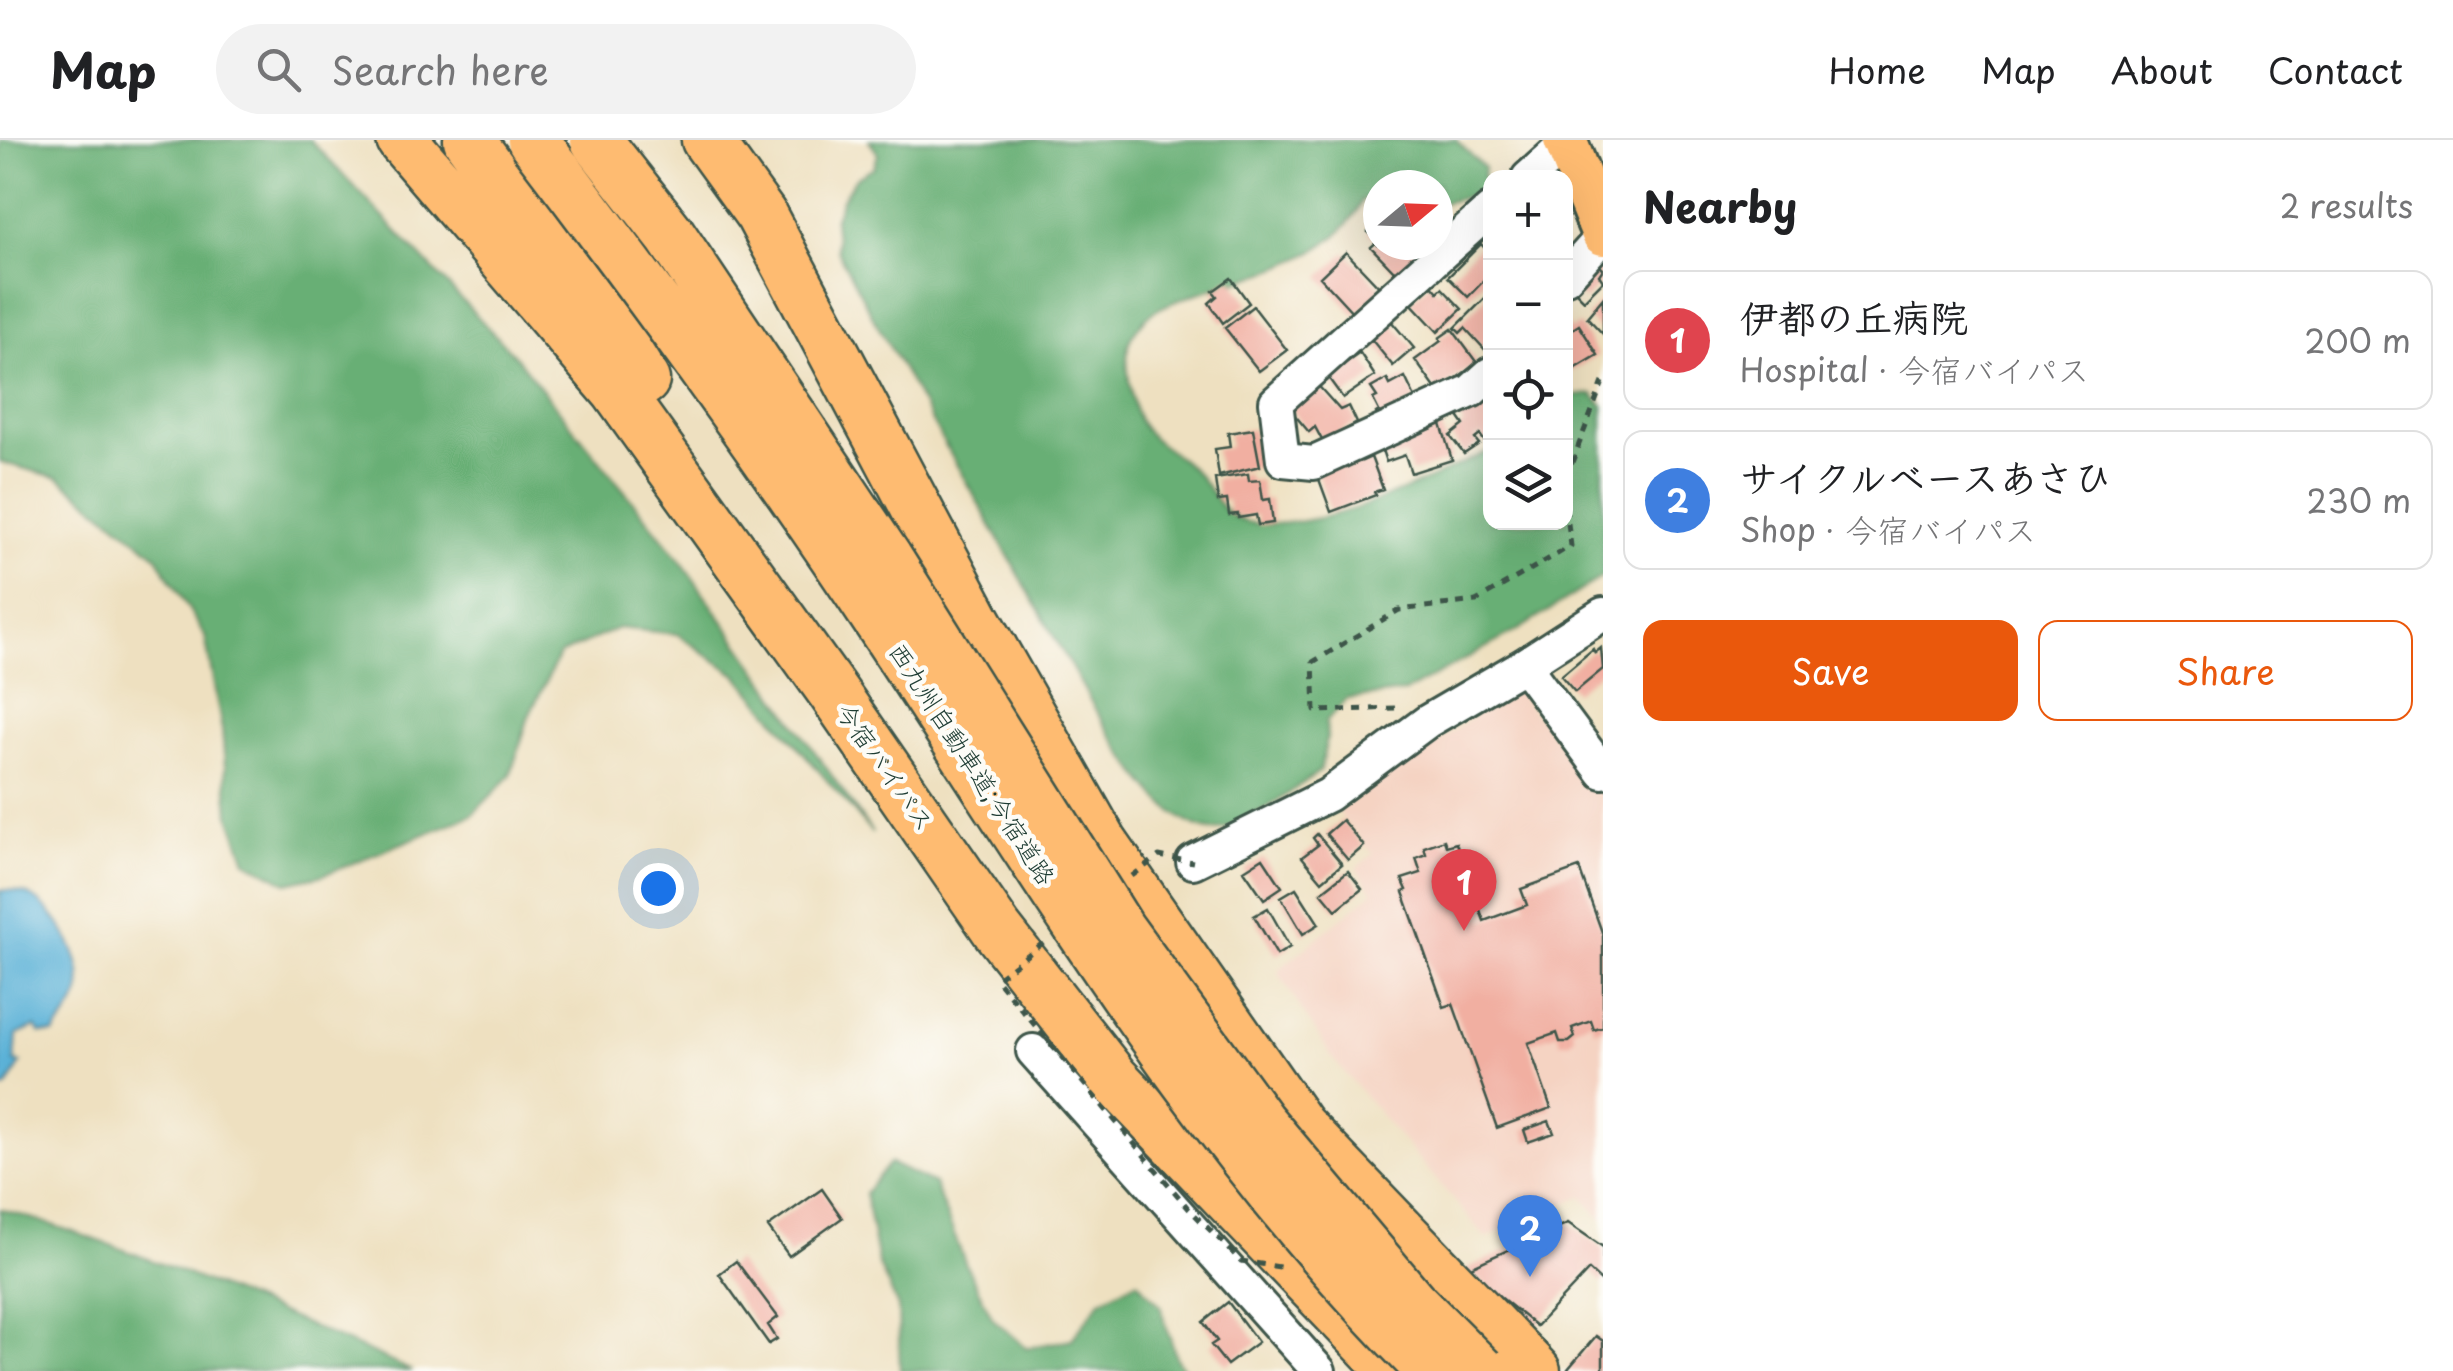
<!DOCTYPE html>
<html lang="en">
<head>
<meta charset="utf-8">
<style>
  body { margin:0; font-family:"Playpen Sans","Klee One",sans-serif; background:#f2f2f2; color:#202124 }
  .controls { position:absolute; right:30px; top:30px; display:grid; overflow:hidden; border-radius:20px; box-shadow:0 10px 40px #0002 }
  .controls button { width:90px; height:90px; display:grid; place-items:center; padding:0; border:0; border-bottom:2px solid #e0e0e0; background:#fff; color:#202124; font:50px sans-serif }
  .compass { position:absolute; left:1363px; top:30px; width:90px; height:90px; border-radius:50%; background:#fff; box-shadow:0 10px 40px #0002; rotate:71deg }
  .you { position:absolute; left:658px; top:748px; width:35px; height:35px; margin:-25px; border:8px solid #fff; border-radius:50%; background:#1a73e8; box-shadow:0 0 0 15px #1a73e833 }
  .badge { display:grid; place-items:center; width:65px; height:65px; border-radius:50%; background:#ea580c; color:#fff; font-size:32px; font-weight:700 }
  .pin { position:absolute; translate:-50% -82px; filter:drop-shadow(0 2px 5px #0008) }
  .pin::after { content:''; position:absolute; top:52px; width:35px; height:30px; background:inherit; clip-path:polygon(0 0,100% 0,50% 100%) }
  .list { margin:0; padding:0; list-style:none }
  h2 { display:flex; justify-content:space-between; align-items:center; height:130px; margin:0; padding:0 40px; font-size:42px }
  h2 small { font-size:32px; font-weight:400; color:#757577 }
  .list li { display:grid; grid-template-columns:65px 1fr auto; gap:30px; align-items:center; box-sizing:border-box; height:140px; margin:0 20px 20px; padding:0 20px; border:2px solid #e0e0e0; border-radius:20px }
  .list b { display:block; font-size:38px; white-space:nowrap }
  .list p { margin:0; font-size:32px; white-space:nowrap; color:#757577 }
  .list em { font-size:32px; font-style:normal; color:#757577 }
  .actions { display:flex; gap:20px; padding:30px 40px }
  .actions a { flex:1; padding:22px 0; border:2px solid #ea580c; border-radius:20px; text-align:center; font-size:35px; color:#ea580c }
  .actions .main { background:#ea580c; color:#fff }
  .icon { flex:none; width:55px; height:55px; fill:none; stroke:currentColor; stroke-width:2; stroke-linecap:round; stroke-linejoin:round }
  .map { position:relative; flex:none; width:1603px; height:1231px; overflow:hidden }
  header { display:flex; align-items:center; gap:60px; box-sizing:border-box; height:140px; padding:0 50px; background:#fff; border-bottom:2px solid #e0e0e0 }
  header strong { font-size:48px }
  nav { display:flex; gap:55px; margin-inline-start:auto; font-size:35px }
  .search { width:700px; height:90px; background:#f2f2f2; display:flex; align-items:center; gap:25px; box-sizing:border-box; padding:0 35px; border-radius:55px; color:#757577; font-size:38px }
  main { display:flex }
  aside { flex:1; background:#fff }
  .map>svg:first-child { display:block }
</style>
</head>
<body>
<header>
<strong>Map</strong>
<div class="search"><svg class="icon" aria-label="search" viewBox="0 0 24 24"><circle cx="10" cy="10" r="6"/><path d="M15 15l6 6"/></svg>Search here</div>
<nav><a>Home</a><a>Map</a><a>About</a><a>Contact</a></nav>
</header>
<main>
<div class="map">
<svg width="1603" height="1231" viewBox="0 0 1603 1231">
  <rect width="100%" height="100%" fill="#fdfcf7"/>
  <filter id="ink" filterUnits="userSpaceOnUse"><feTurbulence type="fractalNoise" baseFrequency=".01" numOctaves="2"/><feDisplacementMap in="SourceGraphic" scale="20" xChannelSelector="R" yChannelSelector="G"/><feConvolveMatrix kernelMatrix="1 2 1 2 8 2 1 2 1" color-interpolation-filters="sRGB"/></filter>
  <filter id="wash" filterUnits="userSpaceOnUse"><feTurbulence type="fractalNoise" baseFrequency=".0048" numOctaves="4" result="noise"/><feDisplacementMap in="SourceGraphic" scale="40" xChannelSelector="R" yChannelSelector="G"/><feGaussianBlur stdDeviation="2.25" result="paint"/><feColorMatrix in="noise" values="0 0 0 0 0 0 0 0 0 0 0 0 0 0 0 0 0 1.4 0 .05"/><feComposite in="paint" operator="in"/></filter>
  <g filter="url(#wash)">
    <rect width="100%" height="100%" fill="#eee0c0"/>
    <path fill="#f5d3c2" d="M1515,548L1603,657V1081L1582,1056L1486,1098L1333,919L1277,831L1373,752L1356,728L1373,714L1337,671Z"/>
    <path fill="#68af75" stroke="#447654" stroke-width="2.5" d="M0,0H310L515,216L678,417L872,693L738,536L677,494L618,488L559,515L529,576L510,636L472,675L323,735L287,743L246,721L229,673L222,590L205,496L156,415L59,338L0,322Z
      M869,0H1456L1484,28L1483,44L1476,55L1438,64V45H1378V56L1362,60C1337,122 1248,135 1190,156C1171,163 1151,169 1139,186C1135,191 1129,200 1128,206C1125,224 1132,273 1143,287C1156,305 1179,315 1194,331C1223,360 1219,385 1269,384C1349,382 1419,343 1490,311V382H1566V261L1573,256L1593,254L1603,266V436L1520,489L1405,552L1347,559L1326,582L1327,598L1320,631C1297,647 1238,693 1210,690C1164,684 1121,611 1098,574L876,183L837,110L834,80L843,57L856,38L874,27L878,14Z
      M889,1023L934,1044L966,1125L993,1179L1027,1208L1072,1199L1101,1160L1137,1141L1160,1165L1177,1220L1185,1231H900L898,1167L878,1123L865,1053Z
      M0,1069C142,1110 277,1171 412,1231H0Z"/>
    <path fill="#5ab1d7" stroke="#3c7786" stroke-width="2.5" d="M0,750C10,750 22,751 31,756C57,771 88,822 79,853C75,868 63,881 54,894L40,893L35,887L17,895L15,922L21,923L7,947L0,949Z"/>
    <g id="blocks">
      <path fill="#f1afa1" d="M1378,82V105H1425L1396,133L1371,107L1378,101L1368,92Z
        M1481,104L1490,114V134L1468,157L1448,137Z
        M1346,112L1382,150L1355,175L1320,137Z
        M1594,120L1603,129L1599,135L1603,141L1584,160L1568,144Z
        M1231,138L1249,163L1223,183L1209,163L1217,156L1213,151Z
        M1430,143L1438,152L1442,148L1462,169L1438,192L1410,162Z
        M1490,153V215L1465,188L1460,193L1455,188Z
        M1603,158V194L1587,177Z
        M1253,166L1287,210L1259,231L1225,188Z
        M1391,181L1414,208L1393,226L1371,199Z
        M1566,181L1571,190L1579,185L1598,215L1566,234Z
        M1452,189L1477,223L1438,252L1415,220L1441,201L1439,198Z
        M1360,213L1375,236L1343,258L1327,236Z
        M1405,237L1416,260L1381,283L1376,273L1379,271L1373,259L1377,257L1371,248L1387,239L1390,245Z
        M1315,242L1340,270L1349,266L1357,283L1323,302L1315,287L1309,292L1288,267Z
        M1485,249L1490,256V300L1486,303L1480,295L1475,299L1479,304L1464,314L1450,296L1464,285L1455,272Z
        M1441,284L1452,320L1411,333L1405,315L1386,322L1380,304Z
        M1253,289L1260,326L1219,336L1215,309L1230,307L1228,293Z
        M1359,315L1362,321L1371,317L1383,349L1374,352L1376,355L1331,372L1316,331Z
        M1248,334L1249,341L1260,340L1263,360L1270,359L1273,383L1258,385L1256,375L1238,378V374L1229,375L1227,360L1218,361L1215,339Z
        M1601,508L1603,529L1575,552L1561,536L1593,509L1595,513Z
        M1342,680L1364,706L1348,720L1326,694Z
        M1317,694L1342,724L1322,741L1302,717L1318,705L1313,698Z
        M1444,700L1446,706L1456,703L1484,781L1527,765L1521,749L1579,728L1603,795V887L1594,890L1591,881L1572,888L1575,897L1569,902H1560L1557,893L1528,903L1551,968L1497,988L1453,864L1444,867L1403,752L1407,750L1402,739L1421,733L1416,718L1426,714L1424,707Z
        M1263,718L1282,747L1264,759L1244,730Z
        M1348,731L1362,749L1336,770L1321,752Z
        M1296,748L1319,784L1303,794L1281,757Z
        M1268,768L1290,807L1277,815L1254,776Z
        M1549,981L1554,993L1528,1002L1524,990Z
        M822,1049L842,1078L789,1116L768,1087Z
        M1568,1083L1603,1107V1143L1589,1130L1536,1186L1466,1129Z
        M736,1121L778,1177L768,1185L777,1199L769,1204L719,1134Z
        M1228,1162L1258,1202L1227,1225L1211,1205L1217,1201L1203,1182Z
        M1596,1196L1603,1201V1231H1570L1568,1229Z"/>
    </g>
  </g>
  <g filter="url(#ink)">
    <use href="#blocks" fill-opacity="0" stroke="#3e5549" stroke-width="2.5"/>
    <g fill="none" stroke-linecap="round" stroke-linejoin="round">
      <defs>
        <path id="minor" d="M1528,38L1567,3
          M1490,70L1276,262L1283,320L1314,323L1471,251L1490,234
          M1566,137L1603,96
          M1524,525L1603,632
          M1193,722L1328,655L1428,581L1524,525L1603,474
          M1033,911L1319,1231"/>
        <path id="major" d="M1565,0L1603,94"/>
        <path id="highway" d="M402,0L616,250L833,552L998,791L1113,938L1394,1231
          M469,0L626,211L644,240
          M707,0L761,75L974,477L1103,704L1299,986L1535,1231"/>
      </defs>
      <use href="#minor" stroke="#3e5549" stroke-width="38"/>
      <use href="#major" stroke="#3e5549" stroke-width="48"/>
      <use href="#highway" stroke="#3e5549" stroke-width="55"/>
      <path stroke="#3e5549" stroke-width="5" stroke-dasharray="8 8" stroke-linecap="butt" d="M1566,338L1603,242
        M1395,568L1315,571L1313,522L1399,470L1476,461L1571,406L1566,369"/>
      <use href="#minor" stroke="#fff" stroke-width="32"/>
      <use href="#major" stroke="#febb71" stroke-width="42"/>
      <use href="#highway" stroke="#febb71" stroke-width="50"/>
      <defs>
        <path id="highway-bridge" d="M533,0C654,158 772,320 882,486C1053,744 1211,1012 1432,1231
          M596,0L671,96L887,419L1120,790L1259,981L1412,1163L1480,1231"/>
      </defs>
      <use href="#highway-bridge" stroke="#3e5549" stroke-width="55" stroke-linecap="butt"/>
      <path stroke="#3e5549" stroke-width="5" stroke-dasharray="8 8" stroke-linecap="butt" d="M1132,736L1159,716L1193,722
        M1043,803L996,839L1189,1069L1241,1121L1286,1128"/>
      <use href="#highway-bridge" stroke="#febb71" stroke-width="50"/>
    </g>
  </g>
  <g text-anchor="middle" stroke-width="9" stroke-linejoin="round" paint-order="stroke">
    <g font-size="25" fill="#1f3d34" stroke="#fdfcf7">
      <text transform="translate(972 624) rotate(57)" y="9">西九州自動車道;今宿道路</text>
      <text transform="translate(885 627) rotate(55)" y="9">今宿バイパス</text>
    </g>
  </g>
</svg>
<div class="controls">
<button>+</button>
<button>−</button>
<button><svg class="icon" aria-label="locate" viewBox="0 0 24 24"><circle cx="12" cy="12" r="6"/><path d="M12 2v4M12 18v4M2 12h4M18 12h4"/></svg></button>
<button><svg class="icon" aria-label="layers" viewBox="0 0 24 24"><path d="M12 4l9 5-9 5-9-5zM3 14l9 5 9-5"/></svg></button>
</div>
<svg class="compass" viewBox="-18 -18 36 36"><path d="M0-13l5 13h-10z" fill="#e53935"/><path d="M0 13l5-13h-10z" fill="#757577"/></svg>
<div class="you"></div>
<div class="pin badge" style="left:1464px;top:791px;background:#e0444e">1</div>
<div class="pin badge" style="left:1530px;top:1137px;background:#3f7fe0">2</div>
</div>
<aside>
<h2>Nearby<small>2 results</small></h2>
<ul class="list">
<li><span class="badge" style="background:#e0444e">1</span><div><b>伊都の丘病院</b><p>Hospital · 今宿バイパス</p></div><em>200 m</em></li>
<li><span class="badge" style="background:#3f7fe0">2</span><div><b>サイクルベースあさひ</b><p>Shop · 今宿バイパス</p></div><em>230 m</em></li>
</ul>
<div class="actions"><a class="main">Save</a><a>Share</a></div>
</aside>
</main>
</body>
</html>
